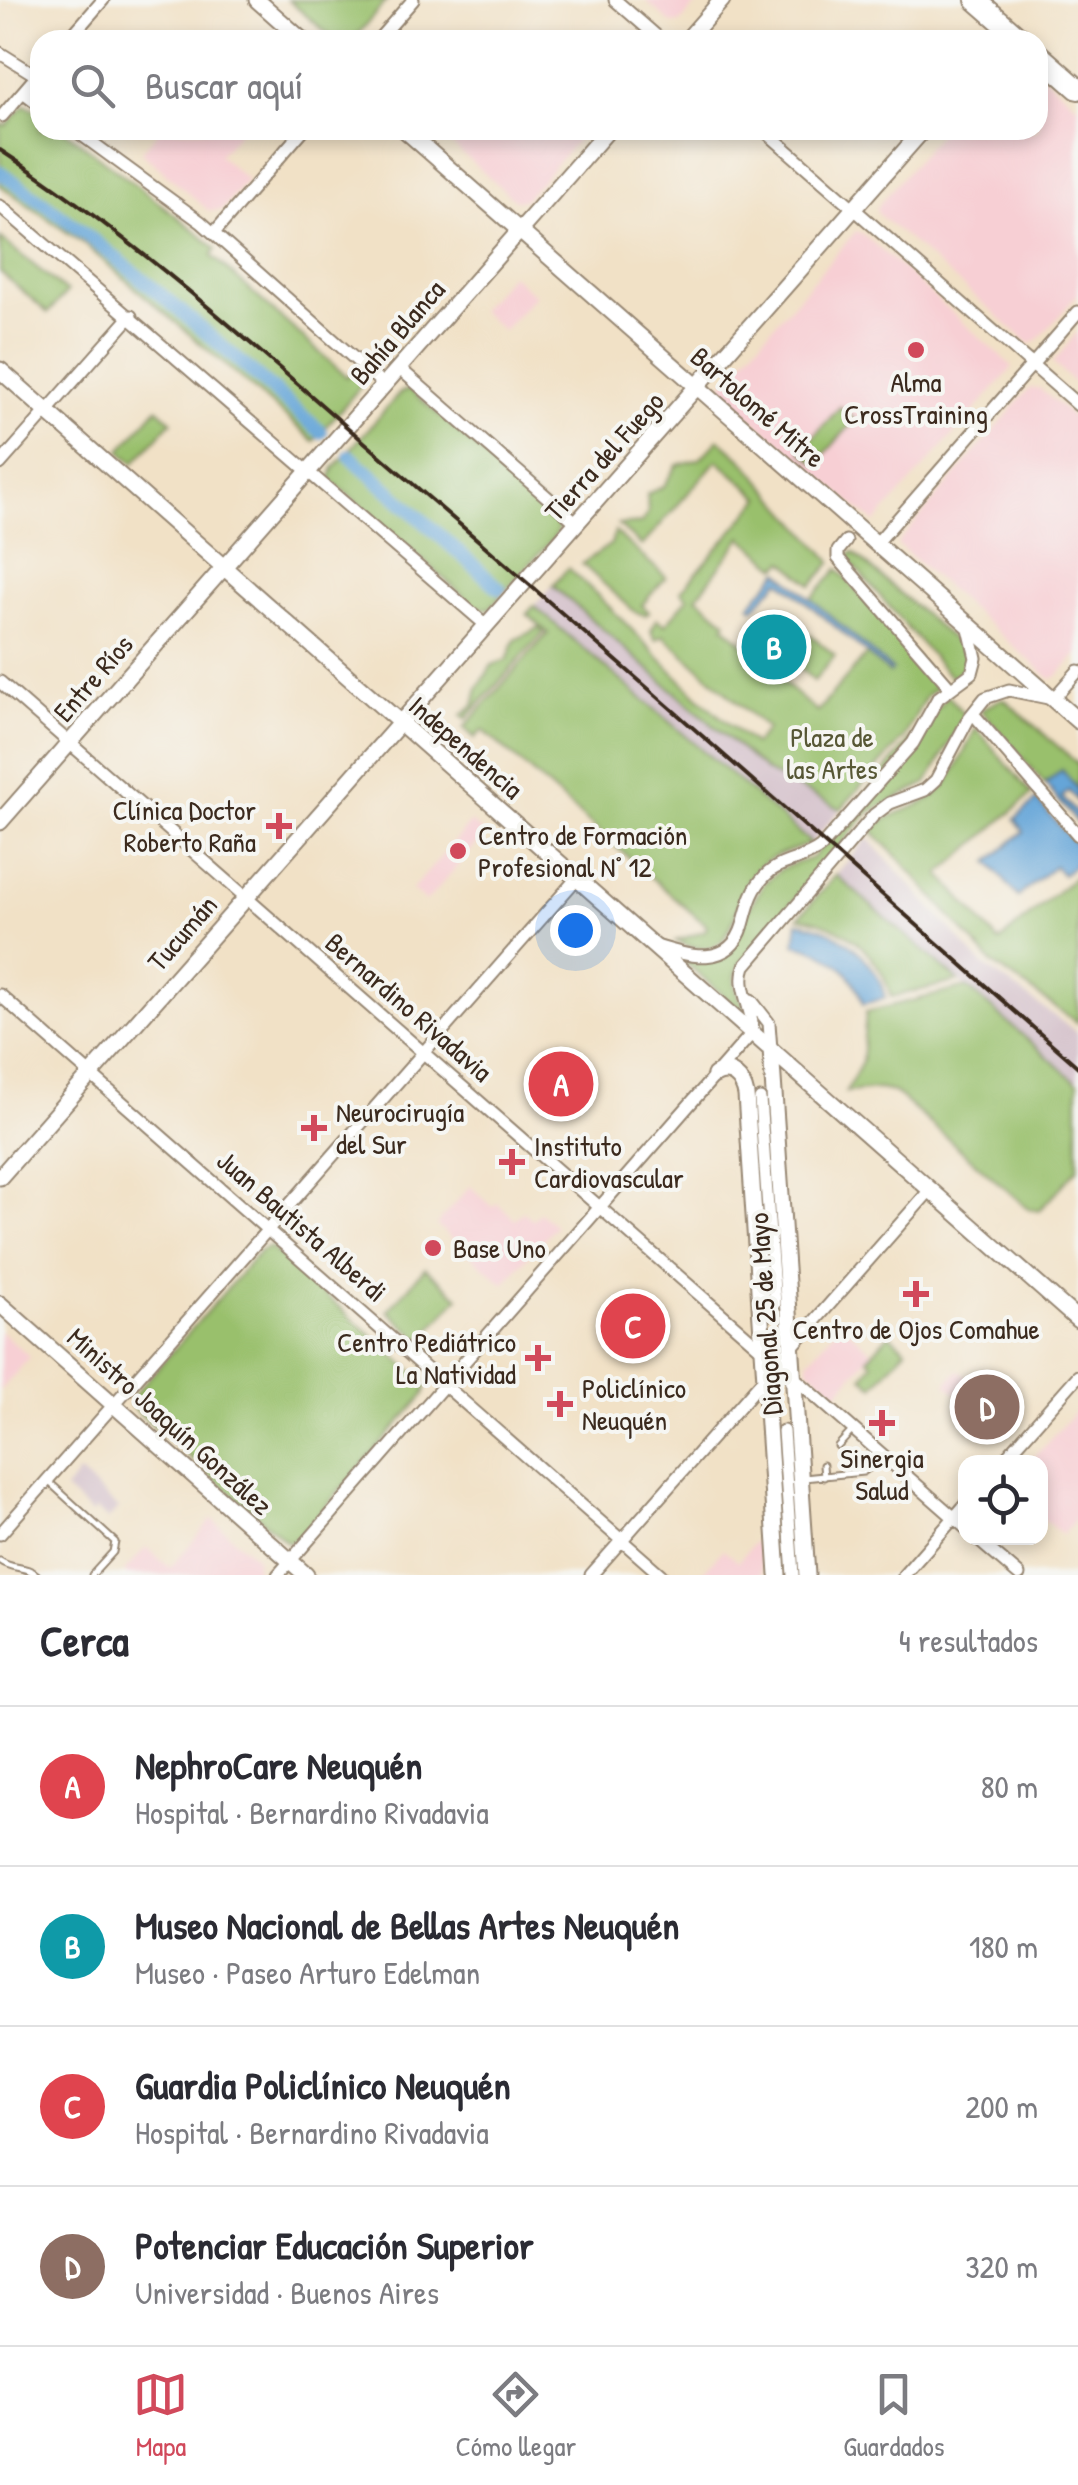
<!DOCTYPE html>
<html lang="es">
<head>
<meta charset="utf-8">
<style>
  body { margin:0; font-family:"Patrick Hand",sans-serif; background:#f2f2f3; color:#2b2b33 }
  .controls { position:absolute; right:30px; bottom:30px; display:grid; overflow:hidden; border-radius:20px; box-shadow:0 5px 15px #0003 }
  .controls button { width:90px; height:90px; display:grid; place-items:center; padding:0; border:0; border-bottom:2px solid #e1e1e2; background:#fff; color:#2b2b33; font:50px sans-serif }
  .you { position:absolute; left:575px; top:930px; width:35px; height:35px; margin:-25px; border:8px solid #fff; border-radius:50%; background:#1a73e8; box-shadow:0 0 0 15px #1a73e833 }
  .badge { display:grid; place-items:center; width:65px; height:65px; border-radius:50%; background:#d1495b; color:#fff; font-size:32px; font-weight:700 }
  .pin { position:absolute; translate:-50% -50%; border:5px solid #fff; box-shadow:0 2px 10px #0006 }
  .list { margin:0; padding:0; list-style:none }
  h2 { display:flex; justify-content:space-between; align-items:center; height:130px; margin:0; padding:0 40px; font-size:42px }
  h2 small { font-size:32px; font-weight:400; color:#7c7c81 }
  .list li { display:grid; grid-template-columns:65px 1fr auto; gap:30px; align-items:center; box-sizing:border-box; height:160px; padding:0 40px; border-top:2px solid #e1e1e2 }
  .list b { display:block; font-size:38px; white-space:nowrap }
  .list p { margin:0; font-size:32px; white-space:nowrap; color:#7c7c81 }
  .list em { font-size:32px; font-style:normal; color:#7c7c81 }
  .icon { flex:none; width:55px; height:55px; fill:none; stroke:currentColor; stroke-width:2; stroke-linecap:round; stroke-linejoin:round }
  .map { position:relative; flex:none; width:1078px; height:1575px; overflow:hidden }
  .search { position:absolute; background:#fff; box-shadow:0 5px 15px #0003; left:30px; right:30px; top:30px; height:110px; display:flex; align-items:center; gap:25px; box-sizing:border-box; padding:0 35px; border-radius:30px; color:#7c7c81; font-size:38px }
  .sheet { height:770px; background:#fff }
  nav { display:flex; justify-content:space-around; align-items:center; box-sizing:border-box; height:140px; border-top:2px solid #e1e1e2; background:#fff; font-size:28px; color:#7c7c81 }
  nav a { display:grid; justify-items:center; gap:5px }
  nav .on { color:#d1495b }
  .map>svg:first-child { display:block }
</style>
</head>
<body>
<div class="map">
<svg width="1078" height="1575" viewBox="0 0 1078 1575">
  <rect width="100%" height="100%" fill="#f6f6f2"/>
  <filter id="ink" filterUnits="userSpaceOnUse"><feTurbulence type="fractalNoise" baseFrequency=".01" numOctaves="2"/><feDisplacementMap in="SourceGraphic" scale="20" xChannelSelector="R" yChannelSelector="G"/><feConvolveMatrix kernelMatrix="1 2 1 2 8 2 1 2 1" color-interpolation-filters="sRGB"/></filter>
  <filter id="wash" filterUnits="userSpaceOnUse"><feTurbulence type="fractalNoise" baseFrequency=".0048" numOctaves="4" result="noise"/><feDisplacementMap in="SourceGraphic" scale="40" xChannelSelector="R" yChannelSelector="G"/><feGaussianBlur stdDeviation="2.25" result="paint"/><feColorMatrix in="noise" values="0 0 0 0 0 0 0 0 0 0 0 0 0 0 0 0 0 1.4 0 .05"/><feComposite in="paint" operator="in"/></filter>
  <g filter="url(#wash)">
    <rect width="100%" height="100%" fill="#f1e1c6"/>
    <path fill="#f7cfd4" d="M645,0H701L680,23L672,24Z
      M1038,71L1078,106V294L1038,340L1030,344L878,214L876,208L942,130H1038Z
      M160,130H241L219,155L247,180L222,210L209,211L141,152Z
      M435,130H586L525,199L515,200Z
      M856,231L863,234L1012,366L1010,371L875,523L724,395L720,387Z
      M511,274L535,295L503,331L479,310Z
      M1078,331V387L1053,363Z
      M1030,388H1039L1078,422V653L1059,675L1051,679L897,544Z
      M471,822L485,834L426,902L412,890Z
      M470,1186L493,1207L497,1203L515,1219L523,1211L533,1220L540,1212L555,1226L504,1284L436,1225Z
      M841,1323L873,1352L837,1393L808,1368V1361Z
      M0,1331L30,1357L0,1391Z
      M959,1370L1017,1420L1004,1435L946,1384Z
      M1078,1408V1516L1062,1535L1041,1517L1040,1462H1030Z
      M212,1519L256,1558V1570L252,1575H127L124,1572L146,1547L170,1568Z
      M759,1537L762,1575H700L723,1549L738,1561Z"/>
    <path fill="#d2bdc8" d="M553,586L767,772L841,809L811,843L534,606Z
      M868,838L982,964L1078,1033V1083L836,875Z
      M79,1473L118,1508L108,1520L96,1509L92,1514L65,1490Z"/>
    <path fill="#99c06c" stroke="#6a7545" stroke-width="2.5" d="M288,0H387L353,40H335Z
      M25,105L40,112V130H64L196,231L216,249L212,256L347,377L353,371L359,377L360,387L314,441L84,244L0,185V123L6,126Z
      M0,238L67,292L48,313L0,272Z
      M409,389L560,520L557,534L489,609L476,607L330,479L334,468L400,393Z
      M840,407L855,420L816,464L801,451Z
      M157,408L172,421L134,463L120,451Z
      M719,439L743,460L832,562L812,585L784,561L778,567L742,537L697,597L727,622L724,626L761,658L759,662L817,712L867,654L889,673L892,670L811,599L838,569L939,685L926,696L904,738L841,809L767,772L553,586L568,568C632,624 685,693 754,744L767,729L663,635L656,640L651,631L657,619L665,625L688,598L681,591L761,498L717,460L642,546L618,525L642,523L648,513L647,494L664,486L677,465L700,459Z
      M615,532L666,577L642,605L649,612L645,615L635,612L582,564L611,544Z
      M853,552L962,648L967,659L962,670L951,678L847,558Z
      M534,606L811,843C791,852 771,853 755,871C728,903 740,971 676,941L705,931L707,926L483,730L475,738L464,728L548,633L527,614Z
      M539,628L544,632L466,719L462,715L474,705L478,688L492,665L507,660L515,640Z
      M811,635L835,656L814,681L790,659Z
      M948,695L965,716L927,783L868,813L740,964C731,980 736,993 745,1008L741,1011L679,957L707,961L719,958L764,883L782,868L812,858Z
      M1003,698L1078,764V790L1062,770L1045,784L981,710Z
      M976,728L1032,794L940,874L999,942L1078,874V1023L992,963L899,858L872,831C892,809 913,812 934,796C954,781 964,750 976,728Z
      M836,875L959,981L891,997C880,953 844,924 799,917Z
      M967,987L1078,1083V1168L1039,1211L1029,1209L894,1092L878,1089L846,1092L862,1062L866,1012Z
      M270,1247L427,1384L424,1395L298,1538L288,1543L131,1406L134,1395L260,1251Z
      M425,1268L459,1297L421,1340L388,1311Z
      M889,1334L906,1349L874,1386L863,1377L873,1363L868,1358Z"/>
    <path fill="#65a5d8" stroke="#50687b" stroke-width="2.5" d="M779,571L892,670L890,673L780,580L754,608L750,605Z
      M1062,770L1078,790V802L1069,791L1062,797L1078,815V823L1045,784Z
      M1037,800L1078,847V862L1063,875L1054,866L1018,897L989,862L1024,831L1015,819Z
      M798,922C839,929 876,957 885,998L863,1004C855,971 828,951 795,944Z"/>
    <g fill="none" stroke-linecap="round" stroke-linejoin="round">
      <path stroke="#65a5d8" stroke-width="14" d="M0,172C114,250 217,342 321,432
        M350,456L499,588"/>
    </g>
  </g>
  <g filter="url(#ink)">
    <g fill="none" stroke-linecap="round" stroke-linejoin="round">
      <defs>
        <path id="lane" d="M838,1446L853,1430
          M823,1465L824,1477
          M804,1478L863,1472L883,1458
          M48,1481L115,1542L113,1552L92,1575
          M0,1561C12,1570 26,1565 37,1575"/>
        <path id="street" d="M615,0L661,40
          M68,40L103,0
          M378,40L413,0
          M0,53L37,76
          M23,92L40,105
          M2,116L40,72
          M75,130L201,222L384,385
          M764,130L1078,405
          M0,206L487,626
          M214,233L303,130
          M399,368L578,524
          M0,464L131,316
          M846,541L838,551V558L949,686
          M876,544L1078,312
          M0,682L966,1528
          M976,717L1078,835
          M656,946C688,956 730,969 743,925C748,907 751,890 765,876C781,859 804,861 821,847L913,743L938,698L972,673L976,658L968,624
          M0,995L661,1575
          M751,1000L769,1023L771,1049
          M760,1099L775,1304
          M783,1431L793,1575
          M1002,1462L1078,1376
          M0,1534L577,878
          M976,1538L1019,1575
          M278,1575L753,1032C753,1010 737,987 745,966L874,815L890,803L925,790L936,780L969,718L985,698L1009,690L1053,699L1078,671
          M591,1575L931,1189
          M904,1575L966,1504"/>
        <path id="secondary" d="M257,0L302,40
          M687,40L722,0
          M405,130L1078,721
          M0,370L1078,1320
          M0,822L608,130
          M771,1049L807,1575
          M715,1075C731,1066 743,1079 746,1095L778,1575
          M0,1177L923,130
          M0,1304L306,1575"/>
        <path id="highway" d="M976,0L1022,40
          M1038,54L1078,89"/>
      </defs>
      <use href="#lane" stroke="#968672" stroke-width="9"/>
      <use href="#street" stroke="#968672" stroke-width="15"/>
      <use href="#secondary" stroke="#968672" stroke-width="19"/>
      <use href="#highway" stroke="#968672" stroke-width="24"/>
      <use href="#lane" stroke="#fff" stroke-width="5"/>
      <use href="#street" stroke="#fff" stroke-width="11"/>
      <use href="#secondary" stroke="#fff" stroke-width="15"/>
      <use href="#highway" stroke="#fff" stroke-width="20"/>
      <path stroke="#3b2a1e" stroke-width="4" d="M0,150C146,245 274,365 406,478C632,672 854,870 1078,1067"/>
    </g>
  </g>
  <g fill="#d1495b" stroke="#f6f6f2" stroke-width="4">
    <circle cx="916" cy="350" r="10"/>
    <path d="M274 811h10v10h10v10h-10v10h-10v-10h-10v-10h10z"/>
    <circle cx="458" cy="851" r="10"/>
    <path d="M309 1113h10v10h10v10h-10v10h-10v-10h-10v-10h10z"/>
    <path d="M507 1147h10v10h10v10h-10v10h-10v-10h-10v-10h10z"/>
    <circle cx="433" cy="1248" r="10"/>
    <path d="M911 1279h10v10h10v10h-10v10h-10v-10h-10v-10h10z"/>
    <path d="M533 1343h10v10h10v10h-10v10h-10v-10h-10v-10h10z"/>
    <path d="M555 1389h10v10h10v10h-10v10h-10v-10h-10v-10h10z"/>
    <path d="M877 1408h10v10h10v10h-10v10h-10v-10h-10v-10h10z"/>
  </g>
  <g text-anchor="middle" stroke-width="8" stroke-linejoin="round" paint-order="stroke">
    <g font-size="28" fill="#3b2a1e" stroke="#f6f6f2">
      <text transform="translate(397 332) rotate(-49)" y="10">Bahía Blanca</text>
      <text transform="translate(758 407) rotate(41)" y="10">Bartolomé Mitre</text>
      <text transform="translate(604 456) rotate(-48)" y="10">Tierra del Fuego</text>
      <text transform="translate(93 678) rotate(-49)" y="10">Entre Ríos</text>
      <text transform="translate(466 747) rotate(41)" y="10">Independencia</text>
      <text transform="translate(182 933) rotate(-49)" y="10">Tucumán</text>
      <text transform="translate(409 1007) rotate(41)" y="10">Bernardino Rivadavia</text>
      <text transform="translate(302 1226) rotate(41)" y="10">Juan Bautista Alberdi</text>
      <text transform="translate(765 1314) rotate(-94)" y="10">Diagonal 25 de Mayo</text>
      <text transform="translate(170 1421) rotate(42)" y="10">Ministro Joaquín González</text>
    </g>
    <g font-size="28" fill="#3b2a1e" stroke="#f6f6f2" text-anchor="start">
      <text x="916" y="392" text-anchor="middle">Alma<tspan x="916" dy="32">CrossTraining</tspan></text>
      <text x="256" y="820" text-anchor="end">Clínica Doctor<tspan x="256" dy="32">Roberto Raña</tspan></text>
      <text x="478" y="845">Centro de Formación<tspan x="478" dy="32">Profesional N° 12</tspan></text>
      <text x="336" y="1122">Neurocirugía<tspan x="336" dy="32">del Sur</tspan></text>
      <text x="534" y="1156">Instituto<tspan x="534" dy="32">Cardiovascular</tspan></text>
      <text x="453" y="1258">Base Uno</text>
      <text x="916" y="1339" text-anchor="middle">Centro de Ojos Comahue</text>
      <text x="516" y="1352" text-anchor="end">Centro Pediátrico<tspan x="516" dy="32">La Natividad</tspan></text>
      <text x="582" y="1398">Policlínico<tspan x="582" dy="32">Neuquén</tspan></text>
      <text x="882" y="1468" text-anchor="middle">Sinergia<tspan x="882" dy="32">Salud</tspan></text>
    </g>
    <g font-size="28" fill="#575735" stroke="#f6f6f2">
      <text x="832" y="747">Plaza de<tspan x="832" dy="32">las Artes</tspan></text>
    </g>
  </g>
</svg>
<div class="controls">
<button><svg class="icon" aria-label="locate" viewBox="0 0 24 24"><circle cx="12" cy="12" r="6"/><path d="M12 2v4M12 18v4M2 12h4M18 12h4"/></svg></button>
</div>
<div class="you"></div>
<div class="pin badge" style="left:561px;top:1084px;background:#e0444e">A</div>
<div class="pin badge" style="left:774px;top:647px;background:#0f9aa8">B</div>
<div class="pin badge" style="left:633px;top:1326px;background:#e0444e">C</div>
<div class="pin badge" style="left:987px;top:1407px;background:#8d6e63">D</div>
<div class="search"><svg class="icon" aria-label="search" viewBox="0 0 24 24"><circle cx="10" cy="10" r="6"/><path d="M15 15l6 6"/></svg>Buscar aquí</div>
</div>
<section class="sheet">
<h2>Cerca<small>4 resultados</small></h2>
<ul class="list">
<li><span class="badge" style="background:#e0444e">A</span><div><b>NephroCare Neuquén</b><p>Hospital · Bernardino Rivadavia</p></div><em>80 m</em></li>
<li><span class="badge" style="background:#0f9aa8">B</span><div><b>Museo Nacional de Bellas Artes Neuquén</b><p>Museo · Paseo Arturo Edelman</p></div><em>180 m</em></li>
<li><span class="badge" style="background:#e0444e">C</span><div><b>Guardia Policlínico Neuquén</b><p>Hospital · Bernardino Rivadavia</p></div><em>200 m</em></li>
<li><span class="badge" style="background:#8d6e63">D</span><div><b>Potenciar Educación Superior</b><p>Universidad · Buenos Aires</p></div><em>320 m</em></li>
</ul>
</section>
<nav>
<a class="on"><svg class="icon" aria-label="map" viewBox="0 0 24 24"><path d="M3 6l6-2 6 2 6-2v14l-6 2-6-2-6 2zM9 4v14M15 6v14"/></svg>Mapa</a>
<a><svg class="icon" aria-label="directions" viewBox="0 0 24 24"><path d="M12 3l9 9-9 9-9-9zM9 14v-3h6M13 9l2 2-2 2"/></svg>Cómo llegar</a>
<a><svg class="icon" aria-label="saved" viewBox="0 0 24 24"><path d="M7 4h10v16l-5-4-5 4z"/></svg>Guardados</a>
</nav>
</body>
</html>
